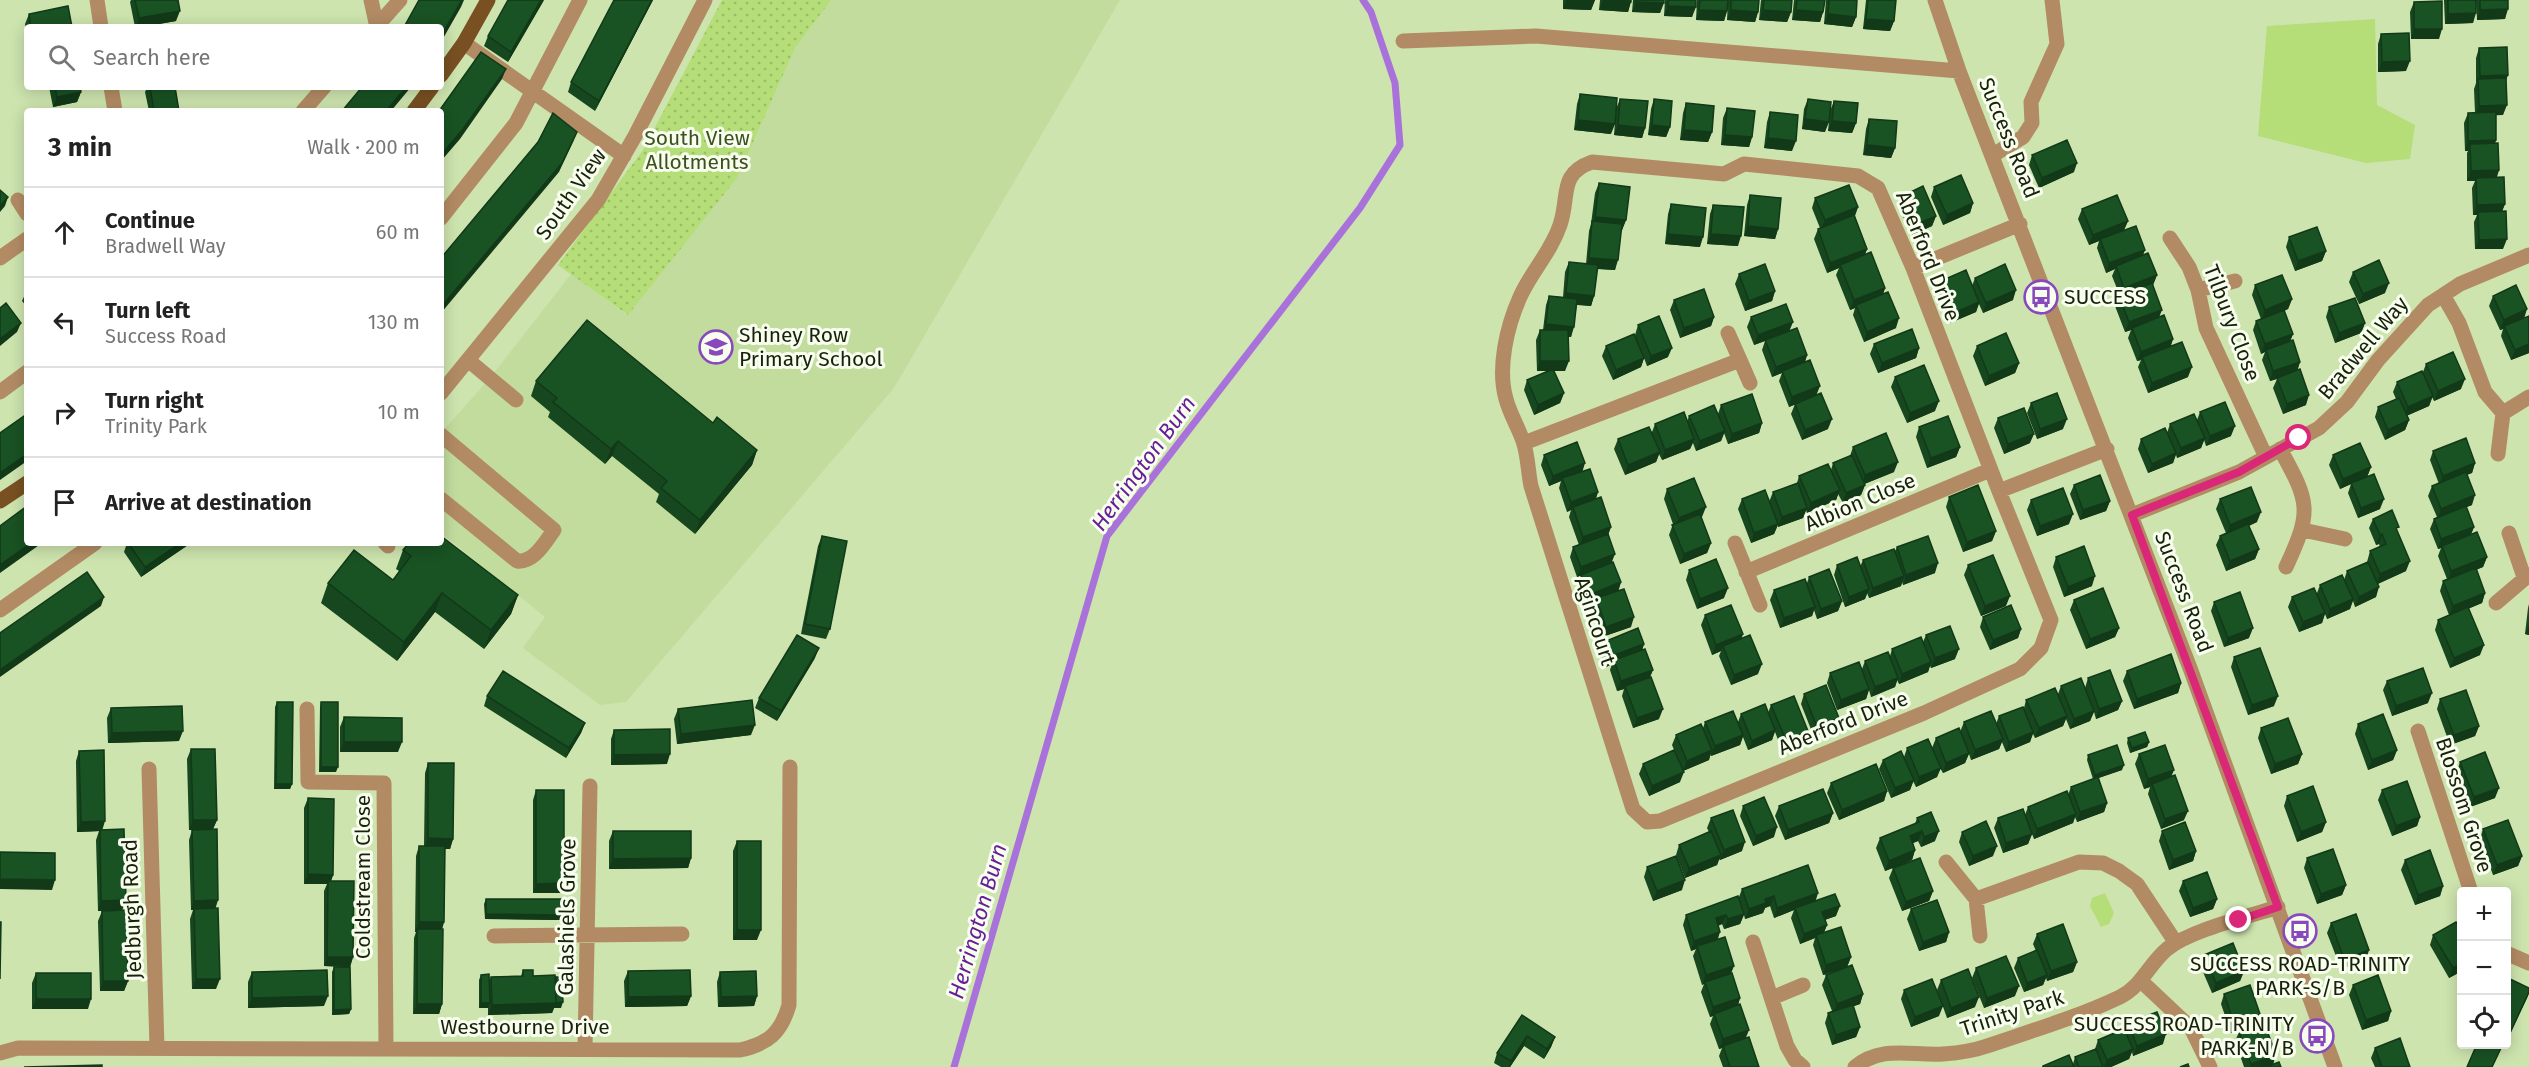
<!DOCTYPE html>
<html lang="en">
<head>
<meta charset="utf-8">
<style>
  body { margin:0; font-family:"Fira Sans",sans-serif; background:#f2f2f2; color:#222 }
  .controls { position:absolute; right:18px; bottom:18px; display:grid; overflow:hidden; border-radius:6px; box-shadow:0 3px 15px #0003 }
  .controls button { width:54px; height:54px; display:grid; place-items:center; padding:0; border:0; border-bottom:2px solid #e0e0e0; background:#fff; color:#222; font:30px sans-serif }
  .stop { position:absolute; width:18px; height:18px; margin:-14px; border:4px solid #db2777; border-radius:50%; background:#fff }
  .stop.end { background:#db2777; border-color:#fff; box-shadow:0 2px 6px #0008 }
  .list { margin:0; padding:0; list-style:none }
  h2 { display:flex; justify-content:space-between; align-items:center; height:78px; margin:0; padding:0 24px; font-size:26px }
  h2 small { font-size:20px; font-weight:400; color:#767676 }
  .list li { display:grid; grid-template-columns:39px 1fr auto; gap:18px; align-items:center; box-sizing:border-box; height:90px; padding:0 24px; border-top:2px solid #e0e0e0 }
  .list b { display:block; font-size:22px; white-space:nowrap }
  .list p { margin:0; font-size:20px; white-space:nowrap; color:#767676 }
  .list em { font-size:20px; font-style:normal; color:#767676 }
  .icon { flex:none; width:33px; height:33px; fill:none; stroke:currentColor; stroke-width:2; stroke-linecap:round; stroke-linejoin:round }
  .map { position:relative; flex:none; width:2529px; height:1067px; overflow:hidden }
  .search { position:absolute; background:#fff; box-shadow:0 3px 15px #0003; left:24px; top:24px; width:420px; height:66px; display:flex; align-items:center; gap:15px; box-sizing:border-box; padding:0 21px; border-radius:6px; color:#767676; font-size:22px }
  .panel { position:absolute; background:#fff; box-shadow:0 3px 15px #0003; left:24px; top:108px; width:420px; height:438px; border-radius:6px }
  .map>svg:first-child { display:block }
</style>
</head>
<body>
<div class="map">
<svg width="2529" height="1067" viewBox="0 0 2529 1067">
  <defs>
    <pattern id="garden-dots" width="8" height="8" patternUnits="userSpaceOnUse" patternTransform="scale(1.5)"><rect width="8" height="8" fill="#b5dd78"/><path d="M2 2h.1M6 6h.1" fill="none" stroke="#9bbd67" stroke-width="1.8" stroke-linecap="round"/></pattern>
  </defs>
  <rect width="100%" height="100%" fill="#cde4ae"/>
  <path fill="#c2dc9e" d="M831,0H1120L894,388L626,702L600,705L523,648L545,617L441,533V433L490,378L571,274L627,315L737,178L795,48Z"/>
  <path fill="#b5dd78" d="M2375,19L2377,105L2415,125L2410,159L2366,163L2258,136L2267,26Z
    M2105,893L2114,913L2109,924L2101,927L2090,906L2092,898Z"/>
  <path fill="url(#garden-dots)" d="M722,0H831L795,48L737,178L628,315L558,265L643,150Z"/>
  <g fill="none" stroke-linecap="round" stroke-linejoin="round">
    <path stroke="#a972db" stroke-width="7" d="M954,1067L1107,536L1360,208L1400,145L1395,83L1371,12L1363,0"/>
    <path stroke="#b28b64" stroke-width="15" d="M97,0L101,27
      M371,0L377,27
      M1935,0L1959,71L2190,668L2335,1067
      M376,27L400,0
      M1403,41L1536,36L1959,71
      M464,43L624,156
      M111,87L115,111
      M303,111L324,87
      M1993,155L2023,137L2032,123L2031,102L2057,44L2052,0
      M18,200L27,214
      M441,218L516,123L580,0
      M2170,238L2189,267L2198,290L2206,328L2266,457
      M0,258L27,239
      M1913,268L2020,224
      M2198,290L2235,281
      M2443,295L2459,323L2485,392L2503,413
      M468,360L516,400
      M1740,360L1750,383
      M0,392L27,372
      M441,393L598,200L635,136L705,0
      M441,435L554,530C545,542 534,563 517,561L441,499
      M1524,443L1740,360L1728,333
      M2280,449C2310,503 2312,511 2286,567
      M2498,454L2503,413L2529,397
      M1999,491L2051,620L2041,648L2020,669L1924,713L1660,821L1647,822L1633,809L1531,486C1528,472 1528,455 1523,441C1518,427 1510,414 1506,399C1497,368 1507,326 1520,297C1531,272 1551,252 1560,225C1570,196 1558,174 1592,162L1724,174L1744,164L1858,176L1878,188L1913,268L1999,491L2107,449
      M2132,515L2239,472L2319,428L2347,402L2378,360L2428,305L2460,284L2529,255
      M2303,530L2345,539
      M2509,533L2524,577
      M385,543L388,546
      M1735,543L1760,605
      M1746,572L1990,470
      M2496,603L2529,575
      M0,610L95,543
      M307,709L308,782L384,783L386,1048
      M2418,731L2471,892
      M149,769L157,1048
      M1946,862L1976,899L1980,936
      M1976,899L2079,862L2103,863L2119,871L2137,884L2176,943
      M494,936L682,934
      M1753,942L1787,1046L1795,1060L1803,1067
      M2506,953L2529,963
      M2141,981L2191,1028L2210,1067
      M1772,998L1803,985
      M585,1048L590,786
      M0,1053L18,1048L740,1050C768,1044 781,1033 789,1005L790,767
      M1855,1067C1881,1045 1912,1056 1943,1054C1957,1053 1973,1051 1987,1046C2031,1031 2078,1017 2120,997C2142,986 2149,964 2167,949C2191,930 2247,917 2278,907"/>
    <path stroke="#785022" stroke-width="15" d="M441,75L464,43L488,0
      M414,111L432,87
      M0,501L27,483"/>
  </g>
  <path fill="#16471e" d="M131,0H178L176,21L142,27H135L130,2Z
    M544,0L508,62L484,46L488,36Z
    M653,0L595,111L568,92L571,82Z
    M1563,0H1595L1591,10L1563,9Z
    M1600,0H1631L1628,12L1599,10Z
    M1633,0H1664L1660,13L1632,12Z
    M1665,0H1696L1692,17L1664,16Z
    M1697,0H1728L1727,11L1724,21L1696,20Z
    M1728,0H1759L1758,12L1755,22L1727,20Z
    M1761,0H1792L1791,12L1787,22L1759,20Z
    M1794,0H1825L1823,12L1820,22L1792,20Z
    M1826,0H1857L1856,17L1852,27L1824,24Z
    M1866,0H1896L1894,21L1890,31L1863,29Z
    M2444,0H2476L2473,23L2445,24Z
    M2476,0H2508L2505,19L2477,20Z
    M2414,2L2439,39H2411L2410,12Z
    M29,14L72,27H27V33L25,24Z
    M2381,34L2406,71L2378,72V44Z
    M2479,48L2508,75L2506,80L2503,115H2496V140L2495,143L2499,170L2497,177L2505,204L2502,211L2503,249H2475L2474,222L2477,215H2473L2472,188L2475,181H2467V153L2468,151H2465L2464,123L2468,113H2475L2474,89L2476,83V58Z
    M49,87H80L81,92L77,102L53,107Z
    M143,87H175L179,111H149L145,92L147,88H144Z
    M1580,94L1611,134L1574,130L1577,104Z
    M1620,99L1645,128L1642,138L1614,135L1616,109Z
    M1654,99L1670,127L1666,137L1648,135L1651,109Z
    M1808,99L1825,132L1802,129L1804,109Z
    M1834,101L1856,123L1852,133L1828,131L1830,111Z
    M1686,103L1712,132L1708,142L1680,140L1683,113Z
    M1727,108L1752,137L1749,147L1721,145L1723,118Z
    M1770,112L1792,151L1764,148L1767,122Z
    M1869,119L1895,148L1891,158L1863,155L1866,129Z
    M2032,155L2074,172L2039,188L2029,165Z
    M1599,183L1626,220L1622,230H1621L1615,270L1597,269L1594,296L1591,306L1577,305L1571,337H1569L1565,371H1553L1564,393L1560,403L1534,415L1524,390L1527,380L1548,371H1537L1536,340L1540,330H1543L1546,305L1549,296L1563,297L1565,272L1569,262L1586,264L1589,231L1591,224L1595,193Z
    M1934,187L1973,203L1970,213L1943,225L1931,197Z
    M1750,195L1778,229L1775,239L1744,236L1747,205Z
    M1902,196L1936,216L1932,226L1912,235L1898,206Z
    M1815,198L1858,207L1855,216L1867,249L1865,255L1885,288L1883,294L1896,328L1864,342L1853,315L1855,308L1850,310L1836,275L1839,268L1827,273L1814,239L1818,229L1820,228L1812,208Z
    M1671,204L1700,247L1665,244L1668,214Z
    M1713,205L1738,246L1707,244L1710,214Z
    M2082,209L2128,221L2124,230L2145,250L2142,256L2157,275L2153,285L2159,317L2173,339L2170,346L2188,377L2148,393L2138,367L2141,360L2137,361L2128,338L2131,330L2125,332L2115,306L2120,296L2112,276L2115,269L2106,273L2097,248L2099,241L2089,245L2078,219Z
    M2289,237L2326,251L2322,261L2295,271L2286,247Z
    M2353,272L2385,293L2359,304L2349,282Z
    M1739,274L1775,291L1772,301L1745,311L1735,284Z
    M1975,278L2013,300L1983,313L1979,304L1976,312L1950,323L1937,291L1941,281L1972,286Z
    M2255,285L2292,299L2288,309L2284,311L2293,334L2290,341L2300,362L2297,370L2306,405L2283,414L2273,388L2277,379L2270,381L2262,360L2265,352L2261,354L2253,330L2256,321L2261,319L2252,295Z
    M27,290V307L22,301Z
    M2493,296L2524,318L2529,316V353L2511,360L2501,336L2503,329L2500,330L2489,306Z
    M1674,300L1714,317L1711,326L1680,338L1670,310Z
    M2329,307L2365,323L2361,333L2335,343L2326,317Z
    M1751,317L1790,330L1807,355L1805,362L1828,429L1802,440L1791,414L1795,404H1796L1789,407L1779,381L1782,373L1772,377L1762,350L1765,341L1754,345L1747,327Z
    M1638,325L1668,357L1647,366L1644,358L1641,367L1613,380L1602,356L1606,346L1635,335Z
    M1874,344L1919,348L1916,358L1878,373L1870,354Z
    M1977,346L2019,363L2015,373L1985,386L1973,356Z
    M2426,364L2461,389L2434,401L2432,397L2429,406L2406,416L2409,420L2405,430L2385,440L2375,417L2378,407L2396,399L2393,392L2397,382L2423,372Z
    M1895,377L1935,411L1907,423L1891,387Z
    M536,381L713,423L757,450L752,465L695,534L656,502L659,494L612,456L605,464L548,417L550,412L531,396Z
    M2031,403L2063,429L2037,439L2027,413Z
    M1721,405L1762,423L1759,433L1728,444L1724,433L1721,441L1696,451L1693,443L1690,449L1662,460L1659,454L1656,462L1625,475L1614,449L1618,439L1652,432L1655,424L1687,422L1689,416L1718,414Z
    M2200,412L2231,436L2206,446L2204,440L2201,448L2177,458L2176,455L2173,463L2148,473L2138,449L2141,439L2167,433L2170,424L2197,420Z
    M1998,418L2030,443L2004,454L1994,428Z
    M1919,427L1960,447L1956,457L1927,468L1916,437Z
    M1853,447L1894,472L1864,484L1865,485L1861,495L1843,503L1838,494L1836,500L1807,513L1806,510L1803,518L1778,527V525L1774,534L1751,543L1738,509L1742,499L1769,502L1773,492L1797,483L1799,476L1831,470L1833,463L1850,456Z
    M2433,451L2475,463L2472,473L2467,474L2472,505L2466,507L2474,527L2471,534L2487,557L2483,567L2476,570L2485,593L2482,603L2468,609L2480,655L2450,668L2435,630L2438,620L2449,615L2440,591L2443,581L2447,579L2438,556L2441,548L2438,549L2430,529L2434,519L2437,517L2428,496L2432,486L2439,484L2430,460Z
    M1544,455L1582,471L1598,492L1596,499L1611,527L1608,535L1612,563L1621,582L1618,591L1631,627L1602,637L1592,608L1595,601L1586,605L1578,585L1581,575L1585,574L1577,577L1570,557L1573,547L1579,545L1569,517L1571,510L1567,512L1559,488L1561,481L1549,486L1541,465Z
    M2333,455L2371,467L2367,477L2380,509L2358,518L2348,493L2351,484L2340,489L2329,465Z
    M2074,485L2110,501L2106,511L2080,520L2070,494Z
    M1667,489L1702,517H1701L1711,543L1707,553L1680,564L1669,535L1673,524L1664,499Z
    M1949,497L1996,531L1992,541L1963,552L1946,507Z
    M2220,499L2257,522L2249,526L2259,549L2255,559L2226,571L2216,545L2220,536L2226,533L2216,509Z
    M2031,500L2069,524L2037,536L2027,510Z
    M2373,519L2397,531L2406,571L2378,584L2376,597L2355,607L2353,601L2350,609L2327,619L2325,614L2322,623L2299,632L2288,607L2292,597L2317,593L2320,585L2344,580L2347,571L2367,562L2370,551L2380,547L2379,544L2376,545L2369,528Z
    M822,536L830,629L826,639L801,634L818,546Z
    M127,543H191L141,577L124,552Z
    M1897,547L1935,573L1903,585L1902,582L1901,586L1869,598L1867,593L1865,599L1845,607L1834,575L1837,565L1860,567L1863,560L1895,551Z
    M403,550L518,595L511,614L484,649L435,612L397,661L321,603L328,583L393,580L399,571L396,569Z
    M2056,557L2092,586L2064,597L2053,567Z
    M1968,565L2006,606L1981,616L1964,575Z
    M1689,570L1724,598L1697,609L1686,580Z
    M1809,577L1842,601L1838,611L1817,619L1814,610L1812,616L1780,628L1770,600L1774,590L1807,583Z
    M2074,600L2119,628L2115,637L2086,649L2070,610Z
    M2214,602L2249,638L2224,647L2211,611Z
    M2529,604V635L2525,634L2528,608Z
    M1705,615L1741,638L1758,674L1731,685L1719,656L1721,651L1712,655L1701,625Z
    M1983,617L2021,629L2018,638L1990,650L1980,627Z
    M1926,635L1955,659L1931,668L1930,666L1928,672L1899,684L1897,680L1895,687L1871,697L1869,690L1866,699L1837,710L1827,683L1830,673L1862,669L1865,661L1890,656L1892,649L1923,642Z
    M1604,642L1644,644L1642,650L1650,677L1659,719L1633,728L1622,696L1624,689L1617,691L1610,670L1612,664L1606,667L1600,652Z
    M2234,657L2274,706L2248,715L2231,667Z
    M815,658L777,721L755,708L759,698Z
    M2127,671L2181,683L2178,693L2134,709L2123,681Z
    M2088,678L2122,701L2118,710L2096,719L2094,712L2090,721L2070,729L2066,719L2063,726L2035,738L2033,734L2030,742L2006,752L2002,742L1999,749L1971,760L1969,754L1965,763L1943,773L1940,768L1937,777L1916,787L1913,781L1910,790L1891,798L1879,769L1883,760L1904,757L1907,748H1932L1936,738L1960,732L1964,722L1996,724L1999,716L2024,708L2026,700L2058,694L2061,686L2085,688Z
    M2387,681L2428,703L2392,716L2383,690Z
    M1804,694L1836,728L1814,737L1801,704Z
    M487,696L585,723L581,733L566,758L484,706Z
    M2440,699L2479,726L2475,736L2450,745L2437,709Z
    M277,702L292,784L290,789H274L275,707Z
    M321,702L336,772H319L320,707Z
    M1771,705L1805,741L1782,750L1775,732L1772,740L1748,750L1743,737L1740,745L1711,756L1710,754L1709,760L1683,771L1672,745L1676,735L1703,728L1705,722H1738L1741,714L1768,713Z
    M111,708L179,741L108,743L107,718Z
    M678,709L751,735L677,744L674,719Z
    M344,717L398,752H340V727Z
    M2358,724L2397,750L2393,760L2368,770L2355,734Z
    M2261,728L2302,754L2298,764L2271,774L2258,738Z
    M614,730L667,764L611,765V739Z
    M2128,738L2149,742L2147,747L2130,753L2127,743Z
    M191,749L217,820L213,829L216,989H192L190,919L193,910H191L189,840L192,830H189L187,759Z
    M79,751L102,830L126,900L122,910L98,911L96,840L99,831L77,832L76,761Z
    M2139,754L2171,777L2184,820L2161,829L2148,794L2150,787L2144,789L2135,764Z
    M2088,755L2122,770L2098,778L2107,803L2104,812L2077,822L2075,817L2073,823L2034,839L2032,834L2028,844L2003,853L1994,828L1998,818L2025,815L2028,807L2068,795L2071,787L2093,779L2087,760Z
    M2460,762L2495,798L2470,807L2457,771Z
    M428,763L453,839L450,849H445L444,922L442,929V1004L439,1014H413L414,938L416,932H415L416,856L419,846H424L425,773Z
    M1643,764L1680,782L1649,796L1639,774Z
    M1831,783L1887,791L1884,801L1839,820L1827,793Z
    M536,790L560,893H533V800Z
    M2382,790L2420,817L2417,826L2392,836L2378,800Z
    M2287,796L2326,822L2322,832L2297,842L2284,806Z
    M308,798L333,875L331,881L353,957L350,967L351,1009L349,1014L332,1015V972L334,967H347L324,966V891L327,884H304V808Z
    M1743,806L1774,837L1753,846L1740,816Z
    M1779,806L1833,813L1829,823L1785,840L1775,816Z
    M1711,818L1742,851L1720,860L1719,859L1717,865L1685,878L1676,855L1679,845L1709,832L1707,828Z
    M1917,818L1935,841L1921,847L1918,841L1913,843L1915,850L1912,860L1896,867L1933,891L1929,901L1902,911L1889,878L1893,868L1885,871L1876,848L1880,838L1915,824Z
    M2483,829L2522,856L2518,866L2493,875L2480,839Z
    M613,831L691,858L688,868L609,869V841Z
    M2162,831L2196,851L2193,861L2169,870L2159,841Z
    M1962,832L1993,856L1969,866L1959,842Z
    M737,841L757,940H733V851Z
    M2307,858L2346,885L2342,895L2317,904L2304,868Z
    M2405,860L2443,886L2440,896L2415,905L2401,870Z
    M1647,867L1682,890L1653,901L1644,877Z
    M2183,881L2217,899L2213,909L2190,917L2179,891Z
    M1742,889L1815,901L1836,916L1825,920L1827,925L1824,932L1851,957L1847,967L1823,975L1813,945L1815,938L1800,944L1791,918L1794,910L1774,918L1770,906L1765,908L1763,913L1745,919L1744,915L1740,924L1724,929L1722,924L1718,926V939L1740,998L1738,1005L1746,1038L1759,1067H1723L1719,1056L1722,1048L1719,1049L1710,1024L1713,1016L1710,1017L1701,992L1704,984L1702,985L1693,956L1696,949L1691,951L1683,925L1686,915L1739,897Z
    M486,899L560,920L485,919L484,904Z
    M1911,909L1949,932L1946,942L1919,951L1907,919Z
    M102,911L128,981L124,991H100L98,921Z
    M2331,923L2366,960L2341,969L2327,933Z
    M2462,931V971L2449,978L2430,945L2433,935Z
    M2037,934L2077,962L2073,972L2047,981L2046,978L2043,985L2024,992L2014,968L2018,958L2036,951L2033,944Z
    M2204,955L2244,971L2240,981L2212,993L2200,965Z
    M1976,968L2015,996L1984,1008L1972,978Z
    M523,970L533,976L561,1008H554L552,1013L488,1015V1008H479V980L481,975L489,982L491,977L521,976Z
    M628,971L691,996L687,1006L625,1007L624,981Z
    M252,972L324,1006L248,1008V982Z
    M720,972L757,996L754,1006L718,1007L717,982Z
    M36,973L88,1009H32V983Z
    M1826,975L1863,994L1860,1004L1853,1006L1860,1027L1856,1037L1832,1045L1825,1023L1828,1013L1832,1011L1822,985Z
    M1941,980L1975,1007L1947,1018L1937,990Z
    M2353,985L2391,1011L2388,1021L2362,1030L2349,995Z
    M2506,986L2529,993L2506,1042Z
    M1904,990L1939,1016L1911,1027L1901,999Z
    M2224,994L2256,1024L2231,1033L2221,1004Z
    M1522,1015L1555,1037L1551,1047L1544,1059L1524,1046L1510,1067H1501L1494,1063L1497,1053Z
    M2128,1023L2163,1044L2133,1056L2132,1052L2129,1059L2111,1067H2042L2043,1066L2073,1064L2075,1057L2095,1049L2098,1040L2125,1032Z
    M2239,1032L2273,1064L2281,1067H2244L2235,1041Z
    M2375,1048L2410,1067H2375L2371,1058Z"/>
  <path fill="#123918" d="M462,0H464L461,7L441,42V36Z
    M541,0H544L508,62L511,52Z
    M652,0H653L595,111L599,101Z
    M1566,0H1595L1591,10L1563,9Z
    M1603,0L1631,2L1628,12L1599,10Z
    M1636,2L1664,3L1660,13L1632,12Z
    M1668,6L1696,7L1692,17L1664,16Z
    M2508,9L2505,19L2477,20L2480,10Z
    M1699,10L1727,11L1724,21L1696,20Z
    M1731,10L1758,12L1755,22L1727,20Z
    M1763,10L1791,12L1787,22L1759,20Z
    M1796,10L1823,12L1820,22L1792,20Z
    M180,11L176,21L142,27H136L139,18Z
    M2476,13L2473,23L2445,24L2448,14Z
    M1828,14L1856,17L1852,27L1824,24Z
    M1866,19L1894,21L1890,31L1863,29Z
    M2414,29H2442L2439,39H2411Z
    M2410,61L2406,71L2378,72L2382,62Z
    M506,69L502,79L460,139L441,161V155Z
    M2508,75L2504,85L2478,81L2480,76Z
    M406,87H411L391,111H386Z
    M81,92L77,102L53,107L57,97Z
    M2507,105L2503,115L2475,116L2479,106Z
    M1805,119L1829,122L1825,132L1802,129Z
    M1578,120L1615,124L1611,134L1574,130Z
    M1832,121L1856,123L1852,133L1828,131Z
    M1618,125L1645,128L1642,138L1614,135Z
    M1652,125L1670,127L1666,137L1648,135Z
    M1684,130L1712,132L1708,142L1680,140Z
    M577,132L573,142L559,172L441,313V307Z
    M1725,135L1752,137L1749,147L1721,145Z
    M1768,138L1796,141L1792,151L1764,148Z
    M2496,140L2493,150L2470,144L2468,151H2465L2468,141Z
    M1867,145L1895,148L1891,158L1863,155Z
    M2077,163L2074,172L2039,188L2042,178Z
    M2499,170L2495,180L2476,178L2475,181H2467L2471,171Z
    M8,197L5,206L0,212V206Z
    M1973,203L1970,213L1943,225L1947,215Z
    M2505,204L2501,214L2478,212L2477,215H2473L2477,205Z
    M1858,207L1854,217L1821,230L1825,220Z
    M1936,216L1932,226L1912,235L1915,225Z
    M1595,217L1626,220L1622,230L1592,227Z
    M2128,221L2124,230L2100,239L2099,241L2089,245L2093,235Z
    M1748,226L1778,229L1775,239L1744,236Z
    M1668,234L1703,237L1700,247L1665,244Z
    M1711,234L1741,236L1738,246L1707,244Z
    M2507,239L2503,249H2475L2479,240Z
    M1867,249L1863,259L1840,265L1839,268L1827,273L1830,263Z
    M2145,250L2141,260L2116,266L2115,269L2106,273L2109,263Z
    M2326,251L2322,261L2295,271L2298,261Z
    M1589,258L1618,260L1615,270L1586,268Z
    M2157,275L2153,285L2121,298L2124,288Z
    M2389,283L2385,293L2359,304L2363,294Z
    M1885,288L1882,298L1856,305L1855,308L1850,310L1854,300Z
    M2016,290L2013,300L1983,313L1986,303Z
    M1775,291L1772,301L1745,311L1749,301Z
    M1566,293L1594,296L1591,306L1562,303Z
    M2292,299L2288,309L2262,320L2265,310Z
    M1979,302L1976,312L1950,323L1954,313Z
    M2527,309L2524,319L2504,326L2503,329L2500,330L2504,320Z
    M2162,310L2158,320L2132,328L2131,330L2125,332L2129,322Z
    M1714,317L1711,326L1680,338L1684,328Z
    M1899,318L1896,328L1864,342L1867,332Z
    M1793,322L1789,332L1754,345L1758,335Z
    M21,323L17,332L0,346V339Z
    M2365,323L2361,333L2335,343L2339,333Z
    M1546,324L1574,327L1571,337L1543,334Z
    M2293,334L2289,344L2266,350L2265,352L2261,354L2265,344Z
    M2173,339L2170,349L2142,357L2141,360L2137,361L2141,352Z
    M2529,344V353L2511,360L2515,350Z
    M1672,348L1668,357L1647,366L1651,356Z
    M1919,348L1916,358L1878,373L1882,363Z
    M1807,355L1804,365L1782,371V373L1772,377L1776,367Z
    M1644,358L1641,367L1613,380L1616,370Z
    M1540,361H1569L1565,371H1537Z
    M2300,362L2297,372L2270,381L2273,371Z
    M2019,363L2015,373L1985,386L1989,376Z
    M2192,367L2188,377L2148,393L2152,383Z
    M2465,379L2461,389L2434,401L2438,391Z
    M1820,386L1816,396L1789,407L1792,397Z
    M1564,393L1560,403L1534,415L1538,405Z
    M2309,395L2306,405L2283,414L2287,404Z
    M2433,396L2429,406L2404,417L2408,407Z
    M1939,401L1935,411L1907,423L1910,413Z
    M1832,419L1828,429L1802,440L1805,430Z
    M2067,419L2063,429L2037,439L2040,429Z
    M2409,420L2405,430L2385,440L2388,430Z
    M1762,423L1759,433L1728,444L1732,434Z
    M2235,426L2231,436L2206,446L2210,436Z
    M1725,431L1721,441L1696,451L1700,441Z
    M2034,434L2030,443L2004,454L2008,444Z
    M2205,438L2201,448L2177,458L2181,448Z
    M1694,439L1690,449L1662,460L1665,450Z
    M618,441L612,456L605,464L611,449Z
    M1960,447L1956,457L1927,468L1931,458Z
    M757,450L752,465L695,534L700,520Z
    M1660,452L1656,462L1625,475L1628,465Z
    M2176,453L2173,463L2148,473L2152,464Z
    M27,454V461L0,480V473Z
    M1898,462L1894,472L1862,485L1865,475Z
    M1585,463L1582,473L1562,478L1561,481L1549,486L1553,476Z
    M2475,463L2472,473L2439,486L2443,476Z
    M2371,467L2367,477L2340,489L2343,479Z
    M1865,485L1861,495L1843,503L1846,493Z
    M1840,490L1836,500L1807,513L1811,503Z
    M1598,492L1594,502L1573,507L1571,510L1567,512L1571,502Z
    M2475,495L2472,505L2438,519L2441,509Z
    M2384,499L2380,509L2358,518L2361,508Z
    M2110,501L2106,511L2080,520L2083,510Z
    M1706,507L1702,517L1675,528L1679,518Z
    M1807,508L1803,518L1778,527L1782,517Z
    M2261,512L2257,522L2227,535L2230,525Z
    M2073,514L2069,524L2037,536L2040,526Z
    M1778,524L1774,534L1751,543L1754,533Z
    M1611,527L1607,537L1579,547L1583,537Z
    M2474,527L2470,537L2442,546L2441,548L2438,549L2441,539Z
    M1996,531L1992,541L1963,552L1967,542Z
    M2382,534L2379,544L2376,545L2380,535Z
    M31,543H42L0,573V565Z
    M180,543H191L141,577L145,567Z
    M1711,543L1707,553L1680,564L1684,554Z
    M2259,549L2255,559L2226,571L2230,561Z
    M1615,554L1611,564L1577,577L1581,567Z
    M2487,557L2483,567L2448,580L2451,571Z
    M2410,561L2406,571L2377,584L2380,574Z
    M1938,563L1935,573L1903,585L1906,575Z
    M1904,576L1901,586L1869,598L1873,588Z
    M2095,576L2092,586L2064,597L2068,587Z
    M1621,582L1618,592L1596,598L1595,601L1586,605L1589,595Z
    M2379,587L2376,597L2355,607L2359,597Z
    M1728,588L1724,598L1697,609L1700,599Z
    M1869,589L1865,599L1845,607L1849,597Z
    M442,593L435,612L397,661L404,642Z
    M2485,593L2482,603L2449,616L2453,606Z
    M518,595L511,614L484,649L491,630Z
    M2010,596L2006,606L1981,616L1985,606Z
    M104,597L101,606L0,677V670Z
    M2353,599L2350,609L2327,619L2330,609Z
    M1842,601L1838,611L1817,619L1821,609Z
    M1815,607L1812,616L1780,628L1784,618Z
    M2325,613L2322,623L2299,632L2303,622Z
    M1634,617L1631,627L1602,637L1606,627Z
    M2529,625V635L2525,634Z
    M2119,628L2115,637L2086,649L2090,639Z
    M2253,628L2249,638L2224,647L2228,638Z
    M2021,629L2018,638L1990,650L1993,640Z
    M1743,634L1740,644L1723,646L1721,651L1712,655L1716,645Z
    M1644,644L1641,654L1614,660L1612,664L1606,667L1609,657Z
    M2484,645L2480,655L2450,668L2454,658Z
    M819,648L815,658L777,721L781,711Z
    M1959,649L1955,659L1931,668L1935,658Z
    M1931,662L1928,672L1899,684L1902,674Z
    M1762,664L1758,674L1731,685L1734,675Z
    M1653,670L1649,680L1625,686L1624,689L1617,691L1621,681Z
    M1898,678L1895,687L1871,697L1875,687Z
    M2181,683L2178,693L2134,709L2137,699Z
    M1869,689L1866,699L1837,710L1841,700Z
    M2432,693L2428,703L2392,716L2396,706Z
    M2278,696L2274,706L2248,715L2252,705Z
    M2122,701L2118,710L2096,719L2099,709Z
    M1663,709L1659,719L1633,728L1637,718Z
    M2094,711L2090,721L2070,729L2074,719Z
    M2067,716L2063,726L2035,738L2039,728Z
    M1839,718L1836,728L1814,737L1817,727Z
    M585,723L581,733L566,758L569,748Z
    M755,725L751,735L677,744L681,734Z
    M2479,726L2475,736L2450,745L2454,735Z
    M1775,730L1772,740L1748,750L1752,741Z
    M183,731L179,741L108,743L112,733Z
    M1808,731L1805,741L1782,750L1786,740Z
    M2033,732L2030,742L2006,752L2009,742Z
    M1743,735L1740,745L1711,756L1715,746Z
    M2003,739L1999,749L1971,760L1975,750Z
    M344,742H402L398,752H340Z
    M2149,742L2147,747L2130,753L2132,748Z
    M1712,750L1709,760L1683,771L1687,761Z
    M2397,750L2393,760L2368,770L2372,760Z
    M1969,753L1965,763L1943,773L1946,763Z
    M670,754L667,764L611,765L614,755Z
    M2302,754L2298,764L2271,774L2275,764Z
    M2124,765L2122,770L2093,780L2095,775Z
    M321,767H338L336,772H319Z
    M1941,768L1937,777L1916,787L1919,777Z
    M2174,770L2170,780L2152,784L2150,787L2144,789L2148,779Z
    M1684,772L1680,782L1649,796L1652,786Z
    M1914,780L1910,790L1891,798L1895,788Z
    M276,784H292L290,789H274Z
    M2499,788L2495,798L2470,807L2474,797Z
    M1887,791L1884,801L1839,820L1842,810Z
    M2107,803L2104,812L2077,822L2080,812Z
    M2188,811L2184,820L2161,829L2165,819Z
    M1833,813L1829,823L1785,840L1788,830Z
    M2076,814L2073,823L2034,839L2037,829Z
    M2420,817L2417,826L2392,836L2396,826Z
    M193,820H217L213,829L189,830Z
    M105,821L102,831L77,832L81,822Z
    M2326,822L2322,832L2297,842L2301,832Z
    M1777,827L1774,837L1753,846L1756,836Z
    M1922,831L1918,841L1906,846L1910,836Z
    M1939,831L1935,841L1921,847L1924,837Z
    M2032,834L2028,844L2003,853L2006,843Z
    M428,838L453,839L450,849L424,848Z
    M1745,842L1742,851L1720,860L1724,850Z
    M1997,846L1993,856L1969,866L1973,856Z
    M1915,850L1912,860L1885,871L1889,861Z
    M2196,851L2193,861L2169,870L2173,860Z
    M1721,855L1717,865L1685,878L1689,868Z
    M2522,856L2518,866L2493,875L2497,865Z
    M691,858L688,868L609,869L613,859Z
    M308,874L333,875L330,884L328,881L327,884H304Z
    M0,879L55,880L52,890L0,889Z
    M1685,880L1682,890L1653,901L1657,891Z
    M564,883L560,893H533L536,884Z
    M2346,885L2342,895L2317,904L2321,894Z
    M2443,886L2440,896L2415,905L2418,895Z
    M1933,891L1929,901L1902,911L1906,902Z
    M1818,893L1815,903L1795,908L1794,910L1774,918L1777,908Z
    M1774,896L1770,906L1765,908L1763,913L1745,919L1749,909L1765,899Z
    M2217,899L2213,909L2190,917L2193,908Z
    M126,900L122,910L98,911L101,901Z
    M218,900L215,910H191L194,901Z
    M1840,906L1836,916L1818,922L1822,912Z
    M486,914L562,915L560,920L485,919Z
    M1744,914L1740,924L1724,929L1728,919Z
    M1726,915L1722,924L1712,928L1716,918Z
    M419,922H444L441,932L417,929L416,932H415Z
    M1827,925L1823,935H1816L1815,938L1800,944L1804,934Z
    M737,930H761L757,940H733Z
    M1720,932L1717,942L1697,946L1696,949L1691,951L1694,941Z
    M1949,932L1946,942L1919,951L1923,942Z
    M2369,950L2366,960L2341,969L2344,959Z
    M327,957H353L350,967L324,966Z
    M1851,957L1847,967L1823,975L1826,965Z
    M2077,962L2073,972L2047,981L2051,971Z
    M2462,963V971L2449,978L2453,968Z
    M1734,966L1730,976L1705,982L1704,984L1702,985L1706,975Z
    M2244,971L2240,981L2212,993L2216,983Z
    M2047,975L2043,985L2024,992L2027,983Z
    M196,979H220L216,989H192Z
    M103,981H128L124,991H100Z
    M2019,986L2015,996L1984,1008L1987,998Z
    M2529,992L2527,998L2506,1042L2510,1033Z
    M1863,994L1860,1004L1833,1014L1837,1004Z
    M328,996L324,1006L248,1008L252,998Z
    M691,996L687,1006L625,1007L628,997Z
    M757,996L754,1006L718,1007L721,997Z
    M1979,997L1975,1007L1947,1018L1951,1008Z
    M1740,998L1737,1008L1714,1014L1713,1016L1710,1017L1713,1007Z
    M36,999H91L88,1009H32Z
    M563,1002L561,1008H554L552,1013L488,1015L492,1005Z
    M481,1003H490L488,1008H479Z
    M417,1004H442L439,1014H413Z
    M1943,1006L1939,1016L1911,1027L1915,1017Z
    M351,1009L349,1014L332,1015L334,1010Z
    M2391,1011L2388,1021L2362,1030L2366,1020Z
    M2260,1014L2256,1024L2231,1033L2234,1023Z
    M1860,1027L1856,1037L1832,1045L1836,1035Z
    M1749,1030L1745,1040L1723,1046L1722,1048L1719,1049L1723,1039Z
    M2166,1034L2163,1044L2133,1056L2137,1046Z
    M1527,1036L1524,1046L1510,1067H1509L1511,1061Z
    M1555,1037L1551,1047L1544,1059L1547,1049Z
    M2133,1049L2129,1059L2111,1067H2104L2107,1060Z
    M2276,1055L2273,1065L2267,1067H2250L2251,1064Z"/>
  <path fill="#195223" stroke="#123918" stroke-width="1.5" d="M135,0H178L180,11L139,18Z
    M419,0H462L441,36V27H404Z
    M508,0H541L511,52L488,36Z
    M614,0H652L599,101L571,82Z
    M1603,0H1631V2Z
    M1636,0H1664V3L1636,2Z
    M1668,0H1696V7L1668,6Z
    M1700,0H1728L1727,11L1699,10Z
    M1731,0H1759L1758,12L1731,10Z
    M1764,0H1792L1791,12L1763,10Z
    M1797,0H1825L1823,12L1796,10Z
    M1829,0H1857L1856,17L1828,14Z
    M1868,0H1896L1894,21L1866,19Z
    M2448,0H2476V13L2448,14Z
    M2480,0H2508V9L2480,10Z
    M2442,1V29H2414V2Z
    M68,6L72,27H31L29,14Z
    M2409,33L2410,61L2382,62L2381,34Z
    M2507,47L2508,75L2480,76L2479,48Z
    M481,52L506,69L463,129L441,155V111H439Z
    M2506,78L2507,105L2479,106L2478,79Z
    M55,87H80L81,92L57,97Z
    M150,87H175L179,111H154Z
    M362,87H406L386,111H342Z
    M1580,94L1617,98L1615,124L1578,120Z
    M1620,99L1648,101L1645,128L1618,125Z
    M1654,99L1672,101L1670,127L1652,125Z
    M1808,99L1831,102L1829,122L1805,119Z
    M1834,101L1858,103L1856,123L1832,121Z
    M1686,103L1714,106L1712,132L1684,130Z
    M1727,108L1755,111L1752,137L1725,135Z
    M1770,112L1798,115L1796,141L1768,138Z
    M2496,112V140L2468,141V113Z
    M553,113L577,132L562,163L441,307V258L538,142Z
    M1869,119L1897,121L1895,148L1867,145Z
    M2067,140L2077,163L2042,178L2032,155Z
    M2498,143L2499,170L2471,171L2470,144Z
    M1961,175L1973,203L1947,215L1934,187Z
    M2504,177L2505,204L2477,205L2476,178Z
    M1599,183L1630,187L1626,220L1595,217Z
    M1849,185L1858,207L1825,220L1815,198Z
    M1923,186L1936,216L1915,225L1902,196Z
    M0,190L8,197L0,206Z
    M1750,195L1781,198L1778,229L1748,226Z
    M2117,195L2128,221L2093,235L2082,209Z
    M1671,204L1706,208L1703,237L1668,234Z
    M1713,205L1744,207L1741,236L1711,234Z
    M2506,211L2507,239L2479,240L2478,212Z
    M1854,215L1867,249L1830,263L1818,229Z
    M1592,221L1622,224L1618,260L1589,258Z
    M2136,226L2145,250L2109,263L2100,239Z
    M2317,227L2326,251L2298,261L2289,237Z
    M1871,252L1885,288L1854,300L1840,265Z
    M2148,253L2157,275L2124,288L2116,266Z
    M2379,260L2389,283L2363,294L2353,272Z
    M1569,262L1598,265L1594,296L1566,293Z
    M1765,264L1775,291L1749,301L1739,274Z
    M2005,264L2016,290L1986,303L1975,278Z
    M1966,270L1979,302L1954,313L1941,281Z
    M2282,275L2292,299L2265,310L2255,285Z
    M2152,283L2162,310L2129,322L2119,296Z
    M2516,285L2527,309L2504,320L2493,296Z
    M1704,289L1714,317L1684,328L1674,300Z
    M1888,292L1899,318L1867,332L1856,305Z
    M1549,296L1577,299L1574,327L1546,324Z
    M2355,298L2365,323L2339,333L2329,307Z
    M6,303L21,323L0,339V308Z
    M1786,304L1793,322L1758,335L1751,317Z
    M2284,310L2293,334L2265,344L2256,321Z
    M2164,315L2173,339L2141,352L2132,328Z
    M1659,316L1672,348L1651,356L1638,325Z
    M2529,316V344L2515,350L2504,326Z
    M587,320L713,423L717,417L757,450L700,520L661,488L667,481L618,441L611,449L553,402L557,398L536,381Z
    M1797,328L1807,355L1776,367L1765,340Z
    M1912,329L1919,348L1882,363L1874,344Z
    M1540,330H1568L1569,361H1540Z
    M2006,333L2019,363L1989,376L1977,346Z
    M1634,334L1644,358L1616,370L1606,346Z
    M2293,340L2300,362L2273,371L2266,350Z
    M2182,342L2192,367L2152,383L2142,357Z
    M2453,352L2465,379L2438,391L2426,364Z
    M1810,360L1820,386L1792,397L1782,371Z
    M1924,365L1939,401L1910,413L1895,377Z
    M1553,369L1564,393L1538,405L1527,380Z
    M2300,369L2309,395L2287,404L2277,378Z
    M2422,371L2433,396L2408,407L2397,382Z
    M1821,393L1832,419L1805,430L1795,404Z
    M2057,393L2067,419L2040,429L2031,403Z
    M1752,394L1762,423L1732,434L1721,405Z
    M2399,398L2409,420L2388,430L2378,407Z
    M2225,402L2235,426L2210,436L2200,412Z
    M1714,405L1725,431L1700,441L1689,416Z
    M2024,408L2034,434L2008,444L1998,418Z
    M1684,412L1694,439L1665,450L1655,424Z
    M27,414V454L0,473V433Z
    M2194,414L2205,438L2181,448L2170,424Z
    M1948,416L1960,447L1931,458L1919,427Z
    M1649,427L1660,452L1628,465L1618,439Z
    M2165,428L2176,453L2152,464L2141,439Z
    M1886,433L1898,462L1865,475L1853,447Z
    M2466,438L2475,463L2443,476L2433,451Z
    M1577,442L1585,463L1553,476L1544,455Z
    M2360,443L2371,467L2343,479L2333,455Z
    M1852,455L1865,485L1846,493L1833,463Z
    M1828,464L1840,490L1811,503L1799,476Z
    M1590,469L1598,492L1571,502L1562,478Z
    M2466,472L2475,495L2441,509L2432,486Z
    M2374,474L2384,499L2361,508L2351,483Z
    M2100,475L2110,501L2083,510L2074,485Z
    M1694,478L1706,507L1679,518L1667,489Z
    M1798,483L1807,508L1782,517L1773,492Z
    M1978,485L1996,531L1967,542L1949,497Z
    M2251,487L2261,512L2230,525L2220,499Z
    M2063,488L2073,514L2040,526L2031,500Z
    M1765,490L1778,524L1754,533L1742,499Z
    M1601,497L1611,527L1583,537L1573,507Z
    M27,506V543H31L0,565V526Z
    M2466,506L2474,527L2441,539L2434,519Z
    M2392,510L2399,527L2396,528L2410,561L2380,574L2370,551L2386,544L2382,534L2380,535L2373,519Z
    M1700,514L1711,543L1684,554L1672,525Z
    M2248,524L2259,549L2230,561L2220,536Z
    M2477,532L2487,557L2451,571L2442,546Z
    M1608,534L1615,554L1581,567L1573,547Z
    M441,536L518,595L491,630L442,593L404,642L328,583L354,550L393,580L411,556L403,550L409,543H441Z
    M822,536L847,541L830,629L805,624Z
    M1928,536L1938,563L1906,575L1897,547Z
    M128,543H180L145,567Z
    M2084,546L2095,576L2068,587L2056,557Z
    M1894,549L1904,576L1873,588L1863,560Z
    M1993,555L2010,596L1985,606L1968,565Z
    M1857,557L1869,589L1849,597L1837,565Z
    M1716,559L1728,588L1700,599L1689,570Z
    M1613,562L1621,582L1589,595L1581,575Z
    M2368,562L2379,587L2359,597L2347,571Z
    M2476,568L2485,593L2453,606L2443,581Z
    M1829,569L1842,601L1821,609L1809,577Z
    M87,572L104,597L0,670V633Z
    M2342,575L2353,599L2330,609L2320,585Z
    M1805,579L1815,607L1784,618L1774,590Z
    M2103,588L2119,628L2090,639L2074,600Z
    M2314,588L2325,613L2303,622L2292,597Z
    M1624,589L1634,617L1606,627L1596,598Z
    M2240,592L2253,628L2228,638L2214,602Z
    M1731,605L1743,634L1716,645L1705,615Z
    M2011,605L2021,629L1993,640L1983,617Z
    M2468,607L2484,645L2454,658L2438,620Z
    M1950,626L1959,649L1935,658L1926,635Z
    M1638,628L1644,644L1609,657L1604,642Z
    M797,635L819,648L781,711L759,698Z
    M1750,635L1762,664L1734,675L1723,646Z
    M1921,637L1931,662L1902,674L1892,649Z
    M2260,648L2278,696L2252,705L2234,657Z
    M1645,649L1653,670L1621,681L1614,660Z
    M1888,652L1898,678L1875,687L1865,661Z
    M2171,654L2181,683L2137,699L2127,671Z
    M1859,662L1869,689L1841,700L1830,673Z
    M2423,668L2432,693L2396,706L2387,681Z
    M2110,670L2122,701L2099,709L2088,678Z
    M503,671L585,723L569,748L487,696Z
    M1651,677L1663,709L1637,718L1625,686Z
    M2081,678L2094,711L2074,719L2061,686Z
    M1826,685L1839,718L1817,727L1804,694Z
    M2055,688L2067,716L2039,728L2026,700Z
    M2466,690L2479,726L2454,735L2440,699Z
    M1794,696L1808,731L1786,740L1771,705Z
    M752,700L755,725L681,734L678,709Z
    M277,702H293L292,784H276Z
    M321,702H338V767H321Z
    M1765,704L1775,730L1752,741L1741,714Z
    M182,706L183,731L112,733L111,708Z
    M2023,707L2033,732L2009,742L1999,716Z
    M1733,711L1743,735L1715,746L1705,722Z
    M1991,711L2003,739L1975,750L1964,722Z
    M2383,714L2397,750L2372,760L2358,724Z
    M344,717L402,718V742H344Z
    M2288,718L2302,754L2275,764L2261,728Z
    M1701,724L1712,750L1687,761L1676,735Z
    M1959,728L1969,753L1946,763L1936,738Z
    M670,729V754L614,755V730Z
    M2145,732L2149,742L2132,748L2128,738Z
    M1928,739L1941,768L1919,777L1907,748Z
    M2117,745L2124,765L2095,775L2088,755Z
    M2165,745L2174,770L2148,779L2139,754Z
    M191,749H215L217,820H193Z
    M104,750L105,821L81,822L79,751Z
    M1674,750L1684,772L1652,786L1643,764Z
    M1901,751L1914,780L1895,788L1883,760Z
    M2485,752L2499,788L2474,797L2460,762Z
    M428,763H454L453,839L428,838Z
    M1876,764L1887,791L1842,810L1831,783Z
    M2175,775L2188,811L2165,819L2152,784Z
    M2098,777L2107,803L2080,812L2071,787Z
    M2407,781L2420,817L2396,826L2382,790Z
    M2313,786L2326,822L2301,832L2287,796Z
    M1823,789L1833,813L1788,830L1779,806Z
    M536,790H564V883L536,884Z
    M2067,791L2076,814L2037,829L2028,807Z
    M1764,797L1777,827L1756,836L1743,806Z
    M308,798L334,799L333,875L308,874Z
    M2023,809L2032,834L2006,843L1998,818Z
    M1733,810L1745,842L1724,850L1711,818Z
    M1931,812L1939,831L1924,837L1922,831L1910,836L1915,850L1889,861L1880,838L1919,822L1917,818Z
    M2508,820L2522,856L2497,865L2483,829Z
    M1986,821L1997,846L1973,856L1962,832Z
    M2185,822L2196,851L2173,860L2162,831Z
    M124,829L126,900L101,901L100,830Z
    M217,829L218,900L194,901L192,830Z
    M613,831H691V858L613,859Z
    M1711,831L1721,855L1689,868L1679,845Z
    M737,841H761V930H737Z
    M419,846H445L444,922H419Z
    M2333,849L2346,885L2321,894L2307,858Z
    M2430,850L2443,886L2418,895L2405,860Z
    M0,852L55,853V880L0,879Z
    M1676,856L1685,880L1657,891L1647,867Z
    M1920,858L1933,891L1906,902L1893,868Z
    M1808,865L1818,893L1777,908L1774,896L1765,899L1766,903L1749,909L1742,889Z
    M2207,872L2217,899L2193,908L2183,881Z
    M328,881H354L353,957H327Z
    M1835,894L1840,906L1822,912L1827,925L1804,934L1795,908Z
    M1738,896L1744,914L1728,919L1726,915L1716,918L1720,932L1694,941L1686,915Z
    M486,899H562V915L486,914Z
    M1937,900L1949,932L1923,942L1911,909Z
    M218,908L220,979H196L194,909Z
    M126,910L128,981H103L102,911Z
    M2356,914L2369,950L2344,959L2331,923Z
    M0,922H1L0,979Z
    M2456,922L2462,931V963L2453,968L2433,935Z
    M2063,924L2077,962L2051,971L2037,934Z
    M1841,927L1851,957L1826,965L1816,935Z
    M417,929H443L442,1004H417Z
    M1725,937L1734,966L1706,975L1697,946Z
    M2233,943L2244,971L2216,983L2204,955Z
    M2037,950L2047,975L2027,983L2018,958Z
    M2006,956L2019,986L1987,998L1976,968Z
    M1852,965L1863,994L1837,1004L1826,975Z
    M334,967H350L351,1009L334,1010Z
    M1968,969L1979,997L1951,1008L1941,980Z
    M327,970L328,996L252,998V972Z
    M523,970H533V976L555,975L556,1003L492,1005L491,977L523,976Z
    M690,970L691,996L628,997V971Z
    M756,971L757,996L721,997L720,972Z
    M36,973H91V999H36Z
    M1732,973L1740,998L1713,1007L1705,982Z
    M489,974L490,1003H481V975Z
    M2378,975L2391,1011L2366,1020L2353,985Z
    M556,977H562L563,1002L556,1003Z
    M1932,979L1943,1006L1915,1017L1904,990Z
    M2510,979L2529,988V992L2510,1033L2506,1031V986Z
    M2250,985L2260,1014L2234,1023L2224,994Z
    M1740,1004L1749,1030L1723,1039L1714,1014Z
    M1853,1005L1860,1027L1836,1035L1828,1013Z
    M2157,1012L2166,1034L2137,1046L2128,1023Z
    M1522,1015L1555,1037L1547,1049L1527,1036L1511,1061L1497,1053Z
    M2264,1022L2276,1055L2251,1064L2239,1032Z
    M2124,1029L2133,1049L2107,1060L2098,1040Z
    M1749,1037L1759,1067H1730L1723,1046Z
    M2400,1038L2410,1067H2382L2375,1048Z
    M2477,1044H2495L2501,1048L2492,1067H2467Z
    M2096,1049L2103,1067H2079L2075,1057Z
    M2069,1055L2074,1067H2043V1066Z
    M2279,1062L2281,1067H2266Z
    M2188,1064L2189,1067H2180Z
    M102,1065V1067H24Z"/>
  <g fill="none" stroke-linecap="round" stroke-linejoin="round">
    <path stroke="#db2777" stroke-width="8" d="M2239,920L2278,907L2132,515L2239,472L2299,438"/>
  </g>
  <defs>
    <symbol id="bus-ring" viewBox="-11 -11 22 22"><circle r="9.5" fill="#f7feee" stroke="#8948bd" stroke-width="1.5"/><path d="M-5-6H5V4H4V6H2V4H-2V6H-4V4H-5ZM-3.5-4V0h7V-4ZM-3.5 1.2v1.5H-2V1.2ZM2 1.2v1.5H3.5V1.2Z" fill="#8948bd"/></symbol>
    <symbol id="school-ring" viewBox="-11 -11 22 22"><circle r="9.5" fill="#f7feee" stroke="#8948bd" stroke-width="1.5"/><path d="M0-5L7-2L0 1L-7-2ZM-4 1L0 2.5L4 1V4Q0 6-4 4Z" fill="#8948bd"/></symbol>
  </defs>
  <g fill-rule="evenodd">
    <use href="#bus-ring" x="2022" y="278" width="38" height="38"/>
    <use href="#school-ring" x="697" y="328" width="38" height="38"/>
    <use href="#bus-ring" x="2281" y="912" width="38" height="38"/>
    <use href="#bus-ring" x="2298" y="1017" width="38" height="38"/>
  </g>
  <g text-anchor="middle" stroke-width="6" stroke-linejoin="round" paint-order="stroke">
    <g font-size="21" fill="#3e5020" stroke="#f7feee">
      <text x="697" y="145">South View<tspan x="697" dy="24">Allotments</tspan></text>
    </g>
    <g font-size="21" fill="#19210c" stroke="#f7feee">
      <text transform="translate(2009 138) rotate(68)" y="7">Success Road</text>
      <text transform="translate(571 194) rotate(-55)" y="7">South View</text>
      <text transform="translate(1928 256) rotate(68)" y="7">Aberford Drive</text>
      <text transform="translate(2232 323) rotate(69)" y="7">Tilbury Close</text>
      <text transform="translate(2363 348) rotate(-50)" y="7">Bradwell Way</text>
      <text transform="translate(1860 502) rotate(-23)" y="7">Albion Close</text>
      <text transform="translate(2184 592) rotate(69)" y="7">Success Road</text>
      <text transform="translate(1595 621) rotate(72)" y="7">Agincourt</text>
      <text transform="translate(1843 723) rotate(-22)" y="7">Aberford Drive</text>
      <text transform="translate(2464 805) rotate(72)" y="7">Blossom Grove</text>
      <text transform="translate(363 877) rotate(-90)" y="7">Coldstream Close</text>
      <text transform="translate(132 909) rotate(-92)" y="7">Jedburgh Road</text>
      <text transform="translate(567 917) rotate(-89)" y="7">Galashiels Grove</text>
      <text transform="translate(2012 1013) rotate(-18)" y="7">Trinity Park</text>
      <text x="525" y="1034">Westbourne Drive</text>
    </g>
    <g font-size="21" fill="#19210c" stroke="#f7feee" text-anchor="start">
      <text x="2064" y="304">SUCCESS</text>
      <text x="739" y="342">Shiney Row<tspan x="739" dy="24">Primary School</tspan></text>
      <text x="2300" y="971" text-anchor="middle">SUCCESS ROAD-TRINITY<tspan x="2300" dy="24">PARK-S/B</tspan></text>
      <text x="2294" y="1031" text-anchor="end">SUCCESS ROAD-TRINITY<tspan x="2294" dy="24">PARK-N/B</tspan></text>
    </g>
    <g font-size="22" font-style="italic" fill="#681d9b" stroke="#f7feee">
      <text transform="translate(1143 463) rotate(-54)" y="8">Herrington Burn</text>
      <text transform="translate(977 921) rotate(-74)" y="8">Herrington Burn</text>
    </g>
  </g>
</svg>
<div class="controls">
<button>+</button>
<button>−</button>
<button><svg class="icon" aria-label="locate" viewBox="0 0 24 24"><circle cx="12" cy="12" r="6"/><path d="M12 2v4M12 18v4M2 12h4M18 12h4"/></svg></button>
</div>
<div class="stop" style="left:2299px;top:438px"></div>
<div class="stop end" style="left:2239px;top:920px"></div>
<div class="search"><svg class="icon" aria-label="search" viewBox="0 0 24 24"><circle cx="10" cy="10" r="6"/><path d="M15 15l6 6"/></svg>Search here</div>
<section class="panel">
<h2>3 min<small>Walk · 200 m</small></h2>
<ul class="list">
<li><svg class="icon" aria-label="ahead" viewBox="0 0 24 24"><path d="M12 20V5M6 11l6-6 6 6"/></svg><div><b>Continue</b><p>Bradwell Way</p></div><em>60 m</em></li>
<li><svg class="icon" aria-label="left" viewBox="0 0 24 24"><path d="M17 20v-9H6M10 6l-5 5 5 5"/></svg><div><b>Turn left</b><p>Success Road</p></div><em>130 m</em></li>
<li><svg class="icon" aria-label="right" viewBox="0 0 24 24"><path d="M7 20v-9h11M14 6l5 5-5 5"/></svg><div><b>Turn right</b><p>Trinity Park</p></div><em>10 m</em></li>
<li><svg class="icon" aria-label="arrive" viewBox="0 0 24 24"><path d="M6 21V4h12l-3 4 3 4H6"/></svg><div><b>Arrive at destination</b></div></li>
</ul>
</section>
</div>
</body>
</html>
